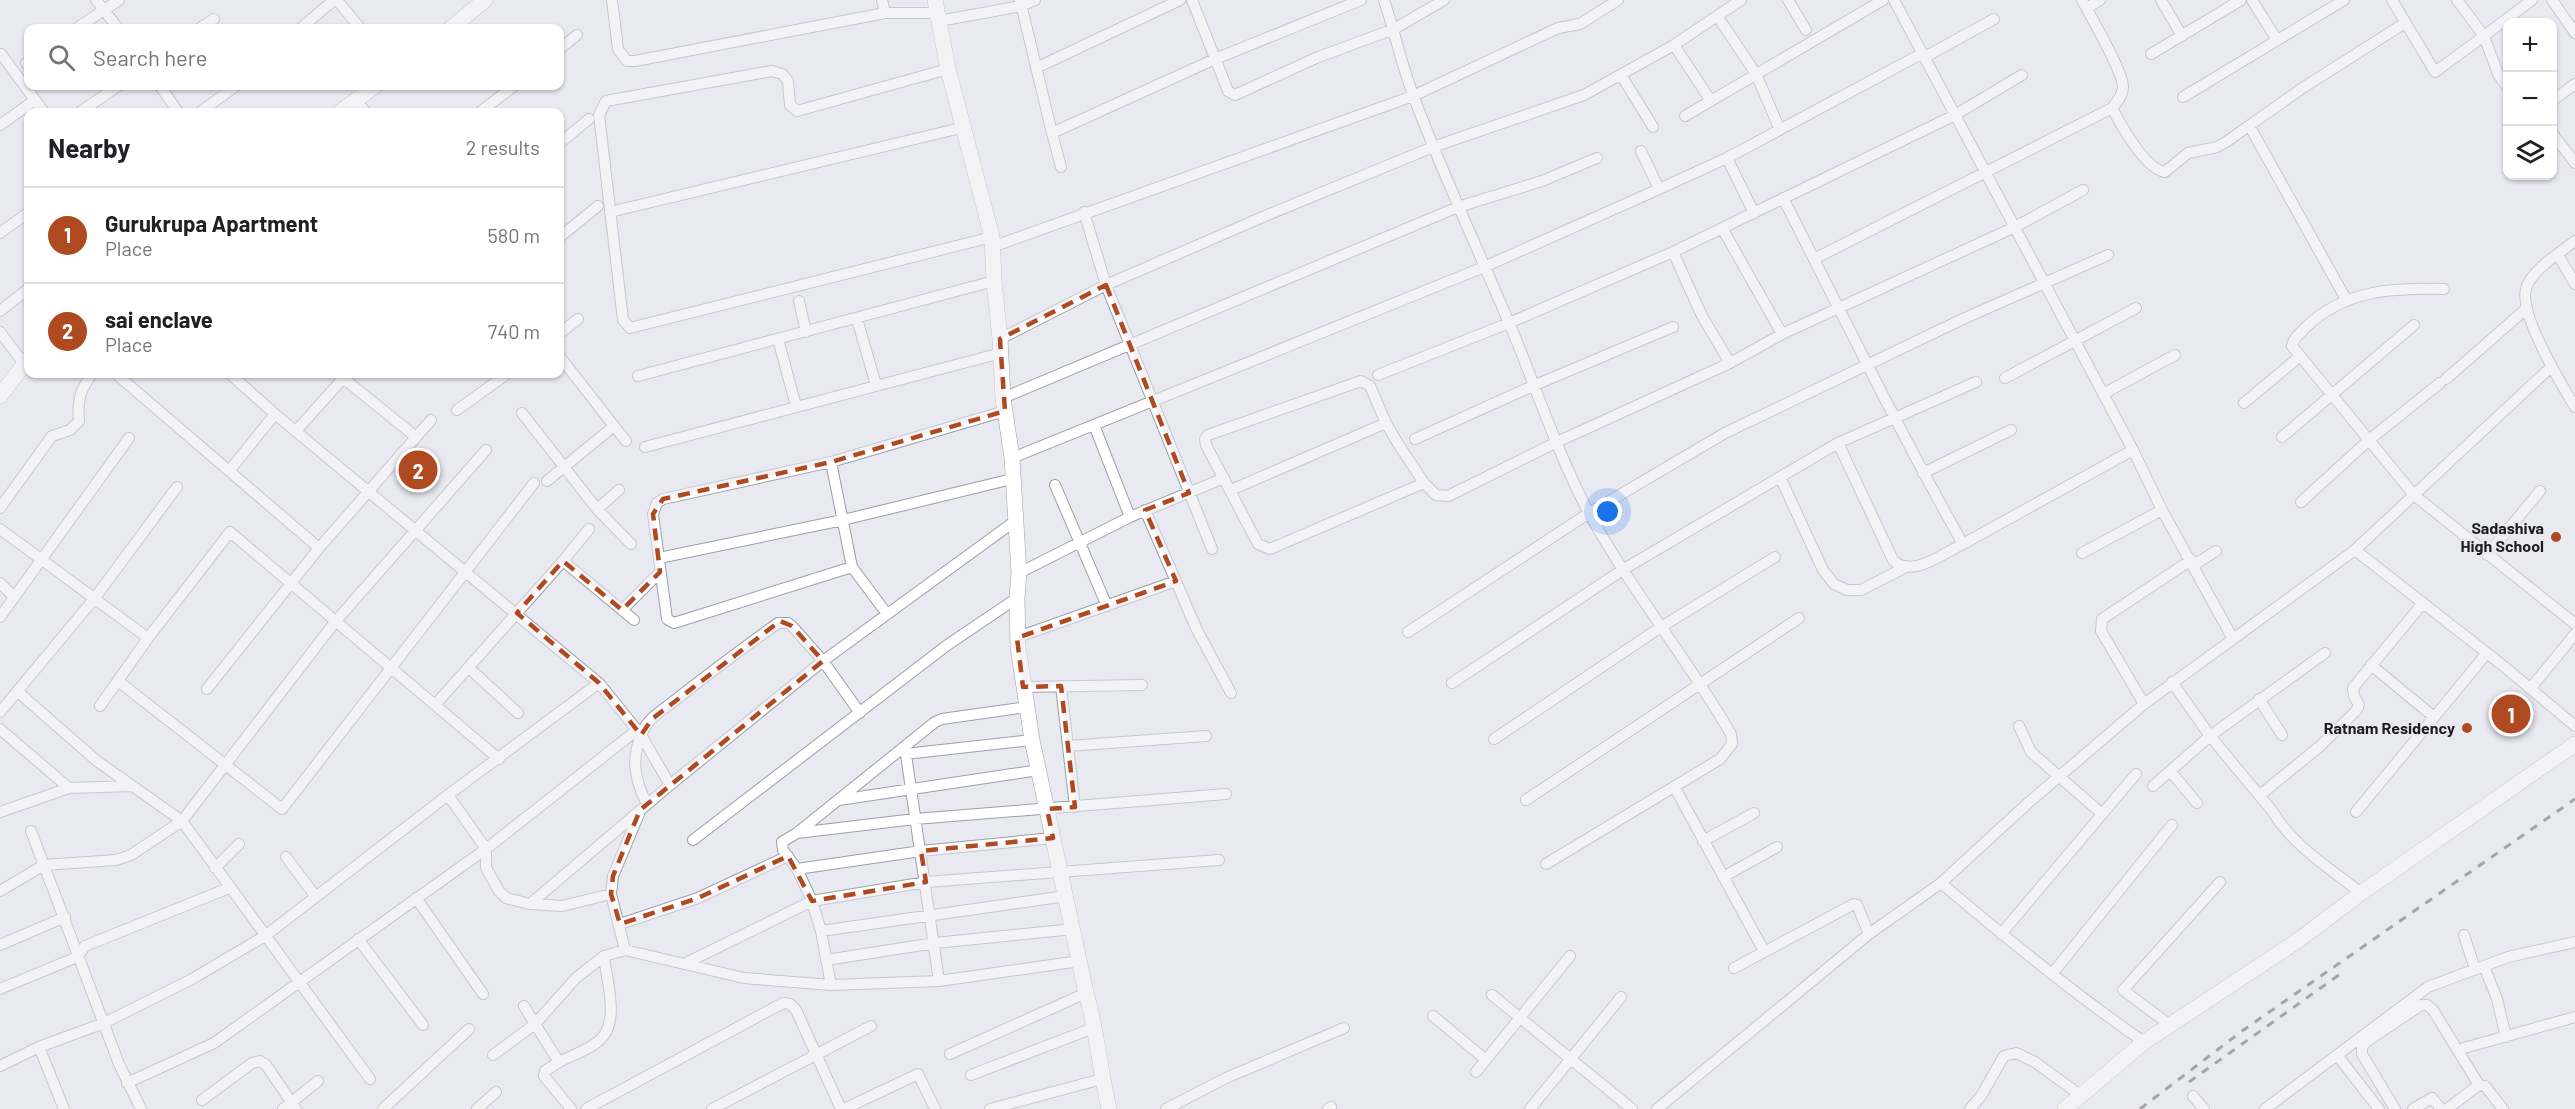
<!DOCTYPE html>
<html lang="en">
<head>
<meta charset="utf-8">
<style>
  body { margin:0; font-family:Barlow,sans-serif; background:#f6f6f6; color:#202124 }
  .controls { position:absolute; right:18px; top:18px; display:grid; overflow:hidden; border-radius:12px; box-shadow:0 2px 4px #0004 }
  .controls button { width:54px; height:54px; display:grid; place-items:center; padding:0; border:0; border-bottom:2px solid #e0e0e0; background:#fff; color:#202124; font:30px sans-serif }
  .you { position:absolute; left:1608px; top:512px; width:21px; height:21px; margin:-15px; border:4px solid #fff; border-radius:50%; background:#1a73e8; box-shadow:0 0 0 9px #1a73e833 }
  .badge { display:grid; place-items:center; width:39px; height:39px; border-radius:50%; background:#af4920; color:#fff; font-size:20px; font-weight:700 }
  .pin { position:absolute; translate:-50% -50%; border:3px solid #fff; box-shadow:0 2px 6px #0006 }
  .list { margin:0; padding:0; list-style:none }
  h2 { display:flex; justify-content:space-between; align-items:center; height:78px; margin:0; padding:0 24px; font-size:26px }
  h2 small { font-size:20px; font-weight:400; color:#757577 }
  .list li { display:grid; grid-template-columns:39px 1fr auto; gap:18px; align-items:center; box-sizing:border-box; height:96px; padding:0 24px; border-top:2px solid #e0e0e0 }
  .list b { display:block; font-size:22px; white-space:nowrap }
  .list p { margin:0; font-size:20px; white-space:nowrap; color:#757577 }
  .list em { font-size:20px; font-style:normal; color:#757577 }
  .icon { flex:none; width:33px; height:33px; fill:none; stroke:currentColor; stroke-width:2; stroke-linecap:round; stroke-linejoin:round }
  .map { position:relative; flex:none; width:2575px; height:1109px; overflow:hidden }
  .search { position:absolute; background:#fff; box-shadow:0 2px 4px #0004; left:24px; top:24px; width:540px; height:66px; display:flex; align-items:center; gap:15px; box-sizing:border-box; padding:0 21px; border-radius:12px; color:#757577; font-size:22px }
  .panel { position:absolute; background:#fff; box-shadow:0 2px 4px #0004; left:24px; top:108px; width:540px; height:270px; border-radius:12px }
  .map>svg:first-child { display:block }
</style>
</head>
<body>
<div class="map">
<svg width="2575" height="1109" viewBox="0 0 2575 1109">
  <rect width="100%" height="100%" fill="#e9e9f1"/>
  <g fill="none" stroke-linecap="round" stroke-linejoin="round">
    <defs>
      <path id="street" d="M96,0L118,28
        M337,0L360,28
        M612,0L618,49L627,61H635L885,13H937
        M882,0L885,13
        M1020,0L1052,133L1215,59L1361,0
        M1192,0L1228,91L1235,95L1316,58L1394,29L1444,0
        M1384,0C1395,33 1402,67 1415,100C1445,180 1482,258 1515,337C1539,396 1559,457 1589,513C1631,590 1687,658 1731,734L1732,744L1720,759L1546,864
        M1788,0L1806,30
        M1894,0L2133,450L2162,510L2233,639
        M2161,0L2182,36
        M2252,0L2277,40
        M2392,0L2435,72L2484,36L2498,74L2508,88
        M2457,0L2484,36L2532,0
        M2552,0L2575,33
        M2087,8L2100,0
        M1718,17L1756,74L1780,130
        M939,21L1021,6L1035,0
        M77,28L119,0
        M200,28L214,19
        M301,28L334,0
        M1674,45L1711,101
        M560,49L577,35
        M1,54L44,112
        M2151,54L2241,0
        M1925,57L1994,19
        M26,63L28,62
        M1036,68L1180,0
        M948,69L797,111L790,105L788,81L782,74L772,71L606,101L599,115L623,320L630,328L992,237
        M1621,75L1653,127
        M160,86L178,112
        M2183,97L2344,0
        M356,101L366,112
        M2552,101L2575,84
        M2112,108C2121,125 2145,169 2165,172L2188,153L2217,147L2226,142L2304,87L2405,23
        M80,112L118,86
        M200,112L236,86
        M480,112L514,86
        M1685,116L1883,0
        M0,125L35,100
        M2250,127L2347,301
        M1052,133L1061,167
        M2552,133L2575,163
        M560,143L589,119
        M1641,151L1659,189
        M1727,158L1754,213
        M1783,198C1842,314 1899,431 1963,544L2133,450
        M610,212L965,127
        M1084,212L1106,285L1212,549
        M1722,228L1782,334
        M0,233L25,215
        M560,237L598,206
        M2575,241C2561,252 2530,271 2526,289C2519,314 2561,384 2575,407
        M992,247L1413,96L1558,28L1580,24L1618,0
        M1673,252L1702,316L1730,363
        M2558,255L2575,284
        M1814,259L2112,108C2117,102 2123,95 2123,87C2123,71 2091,17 2082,0
        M2444,289C2393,288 2345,289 2305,328C2300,334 2293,338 2292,346L2414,495L2575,624
        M799,301L806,332
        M0,311L28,289
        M857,319L876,385
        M0,332L24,364
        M560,333L578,319
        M778,339L796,406
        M1000,339L1106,285L1265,216L1433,147L1584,95L1674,45L1741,0
        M560,357L614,426
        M116,374L319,548
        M230,374L275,414L599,683L641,735L670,785
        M338,374L416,437
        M1378,375L1509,323L1673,252L1955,115L2022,75
        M638,376L994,281
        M2005,378L2136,308
        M2446,379L2527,308
        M2103,394L2175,355
        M1003,398L1458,207L1542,181L1597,158
        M2244,403L2299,357
        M457,410L507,374
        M522,413L597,509L631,544
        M1094,425L1130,517
        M296,431L347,374
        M2282,437L2414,325
        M1415,439L1535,385L1673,327
        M1838,443L1893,560C1911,579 1944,553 1963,544
        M645,447L1001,353
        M1012,458L1484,267L1659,189L1727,158L1923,53
        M831,462L852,567L674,623L667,619L653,514L657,503L663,499L831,462L1005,411
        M230,470L275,414
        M1923,473L2011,430
        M1780,477L1823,570L1834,584L1847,590H1861L1904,568
        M547,481L614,426L626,441
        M1424,483L1270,549L1258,544L1206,445L1205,439L1208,435L1361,381L1370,386L1386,423L1397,442L1424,483L1436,495L1448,496L1557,442L1730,363L1782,334L2015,227L2083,190
        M1055,485L1107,606
        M1231,490L1386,423
        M2301,502L2369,440L2440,383
        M0,508L52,436L70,430L79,421C77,401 80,390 92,374
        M597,509L619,490
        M1145,510L1197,630L1231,693
        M0,529L148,638
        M2355,550L2501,664L2575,726
        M2082,553L2162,510
        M2487,555L2540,491
        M659,558L843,520L1012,479
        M563,561L589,529
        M2194,565L2216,551
        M852,567L887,614
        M1019,573L1130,517L1224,478
        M0,583L14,597
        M622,610L660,572
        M0,617L129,438
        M1408,632L1589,513L1725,433L1965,318L2108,255
        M1018,637L1176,581
        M2371,665L2434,717
        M469,668L518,713
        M118,681L282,809L534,483
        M2172,682L2210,736L2273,812C2293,846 2331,869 2361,893
        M1452,683L1624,569L1838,443L1976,382
        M1061,686L1075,807
        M1023,687L1142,685
        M207,689L319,548L431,420
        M2530,689L2575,634
        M18,692L97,761L182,821L370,1079
        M2259,699L2282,735
        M2144,704L2101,631L2102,619L2191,560
        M435,705L563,561L634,620
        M100,706L148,638L230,532L499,759
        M0,712L94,599L177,487
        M2019,726L2031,752L2101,813
        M0,729L69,788L132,786
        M1494,739L1661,627L1775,557
        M1068,746L1206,736
        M905,748L939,981
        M905,754L1032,740
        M2170,771L2197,803
        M2153,786L2210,736L2325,653
        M1675,788L1764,951
        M448,795L486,849V868L499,891L506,898L530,904L670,785L823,661L1015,521
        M2260,795L2319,747L2356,711L2359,705L2354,696L2353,688L2423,603
        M839,800L1039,770
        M1526,800L1799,618
        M647,804C634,779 630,756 644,729C649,718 664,709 674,701C708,674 743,648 778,623H788L792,626L823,661L860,713
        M0,812L69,788
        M2356,812L2487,653
        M31,831L119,1064L141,1109
        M797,833L915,819L1226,794
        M693,840L946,646L1017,598
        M1703,841L1754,813
        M286,857L316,897
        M215,868L239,844
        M797,869L921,851L1053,838
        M1723,877L1777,847
        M1941,883C2007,939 2073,993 2144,1042
        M0,891L44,865L116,860L131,855L182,821L335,622L486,450
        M416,898L483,994
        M530,904L562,906L611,894
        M620,924L698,898L788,856
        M821,931L1066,896
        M2001,934L2136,774
        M2464,935L2475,969
        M358,939L423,1025
        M0,945L65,917
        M625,950L611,894L613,876L639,814
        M826,960L935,943L1074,929
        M684,964L812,901L926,882L1219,860
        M2484,966L2497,999L2506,1037
        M1734,968L1854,904L1857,905L1869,934
        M2052,974L2172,825
        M831,985L821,931L812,901L797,869L783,850L782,842L797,833L935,722L942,719L1027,707
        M0,989L77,957L85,946L229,888
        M1492,995L1632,1109
        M1433,1016L1486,1060
        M2170,1025L2123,990L2220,882
        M39,1047L64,1109
        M2464,1048L2575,1017
        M950,1054L1086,993
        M493,1055L535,1024L524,1006
        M2337,1055L2379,1109
        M559,1062C572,1055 590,1050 601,1039C620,1020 606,979 604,956
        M0,1066L39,1047L104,1023L192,979L265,936L448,795L599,683
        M1476,1072L1570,956
        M971,1075L1096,1027
        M127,1083L214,1043L486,849L637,730
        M2193,1096L2204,1109
        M202,1100L252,1063L260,1061L266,1065L296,1109
        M283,1109L318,1081
        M383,1109L469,1029
        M477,1109L496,1092
        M571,1109L544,1076L545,1071L559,1062L535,1024L576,978L604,956L625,950L744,978L831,985L939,981L1080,961
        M586,1109L783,1003L790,1004L796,1010L841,1109
        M712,1109L871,1026
        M844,1109L918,1074L935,1109
        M990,1109L1102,1079
        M1166,1109L1226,1078L1344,1028
        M1328,1109L1331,1107
        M1530,1109L1621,997
        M1657,1109L1869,934L1941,883L2028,803L2144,704L2355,550L2551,367
        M1970,1109L1981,1096L2004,1056L2016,1053L2035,1062L2080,1095
        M2265,1109L2428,987L2508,957L2575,942
        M2395,1109L2362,1054V1047L2366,1042L2421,1005H2427L2433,1010L2479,1085L2485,1086L2503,1109
        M2413,1109L2432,1098L2441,1109
        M2447,1109L2479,1085"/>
      <path id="secondary" d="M935,0L948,69L992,237L994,281L1000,339L1003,398L1012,458L1019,573L1017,598L1018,647L1032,740L1086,993C1097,1031 1100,1070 1109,1109
        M451,28L485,0
        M340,112L375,86
        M0,396L28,359
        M2065,1109L2144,1042L2296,942L2361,893L2575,744"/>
    </defs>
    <use href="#street" stroke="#9e9ea6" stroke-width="12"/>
    <use href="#secondary" stroke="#9e9ea6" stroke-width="16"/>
    <use href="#street" stroke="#fff" stroke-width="10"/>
    <use href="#secondary" stroke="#fff" stroke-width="15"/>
    <path stroke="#505054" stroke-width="3" stroke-dasharray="8 8" stroke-linecap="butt" d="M2189,1082L2343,972
      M2140,1109L2242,1031L2575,799"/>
  </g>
  <path d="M0 0H2575V1109H0ZM1106,285L1189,493L1145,510L1176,581L1017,638L1023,687L1061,686L1075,807L1047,809L1053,838L921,851L926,882L812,901L788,856L698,898L620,924L611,894L613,876L640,810L823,661L792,626L780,621L652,719L641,735L599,683L517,613L563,561L622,610L660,572L653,514L663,499L831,462L1005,411L1000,339Z" fill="#e9e9f1" fill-opacity=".55" fill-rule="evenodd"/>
  <path fill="none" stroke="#af4920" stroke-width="4.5" stroke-dasharray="12 8" stroke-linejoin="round" d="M1106,285L1189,493L1145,510L1176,581L1017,638L1023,687L1061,686L1075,807L1047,809L1053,838L921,851L926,882L812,901L788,856L698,898L620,924L611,894L613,876L640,810L823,661L792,626L780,621L652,719L641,735L599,683L517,613L563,561L622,610L660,572L653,514L663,499L831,462L1005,411L1000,339Z"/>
  <g fill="#af4920" stroke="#e9e9f1" stroke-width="2">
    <circle cx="2556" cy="537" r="6"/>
    <circle cx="2467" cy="728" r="6"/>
  </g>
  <g text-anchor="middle" stroke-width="5" stroke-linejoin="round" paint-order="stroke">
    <g font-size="16" font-weight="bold" fill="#1e1e21" stroke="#e9e9f1" text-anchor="end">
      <text x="2544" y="534">Sadashiva<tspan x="2544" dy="18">High School</tspan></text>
      <text x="2455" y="734">Ratnam Residency</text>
    </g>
  </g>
</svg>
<div class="controls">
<button>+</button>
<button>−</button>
<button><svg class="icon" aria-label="layers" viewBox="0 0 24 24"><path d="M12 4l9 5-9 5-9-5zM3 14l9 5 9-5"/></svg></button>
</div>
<div class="you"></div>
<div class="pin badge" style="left:2511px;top:714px">1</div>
<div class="pin badge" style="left:418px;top:470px">2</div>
<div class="search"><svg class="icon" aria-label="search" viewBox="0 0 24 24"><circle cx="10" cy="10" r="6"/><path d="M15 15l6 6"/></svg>Search here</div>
<section class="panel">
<h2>Nearby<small>2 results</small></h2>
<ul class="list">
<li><span class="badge">1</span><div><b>Gurukrupa Apartment</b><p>Place</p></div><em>580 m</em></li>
<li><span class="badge">2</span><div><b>sai enclave</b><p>Place</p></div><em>740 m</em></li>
</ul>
</section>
</div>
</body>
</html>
